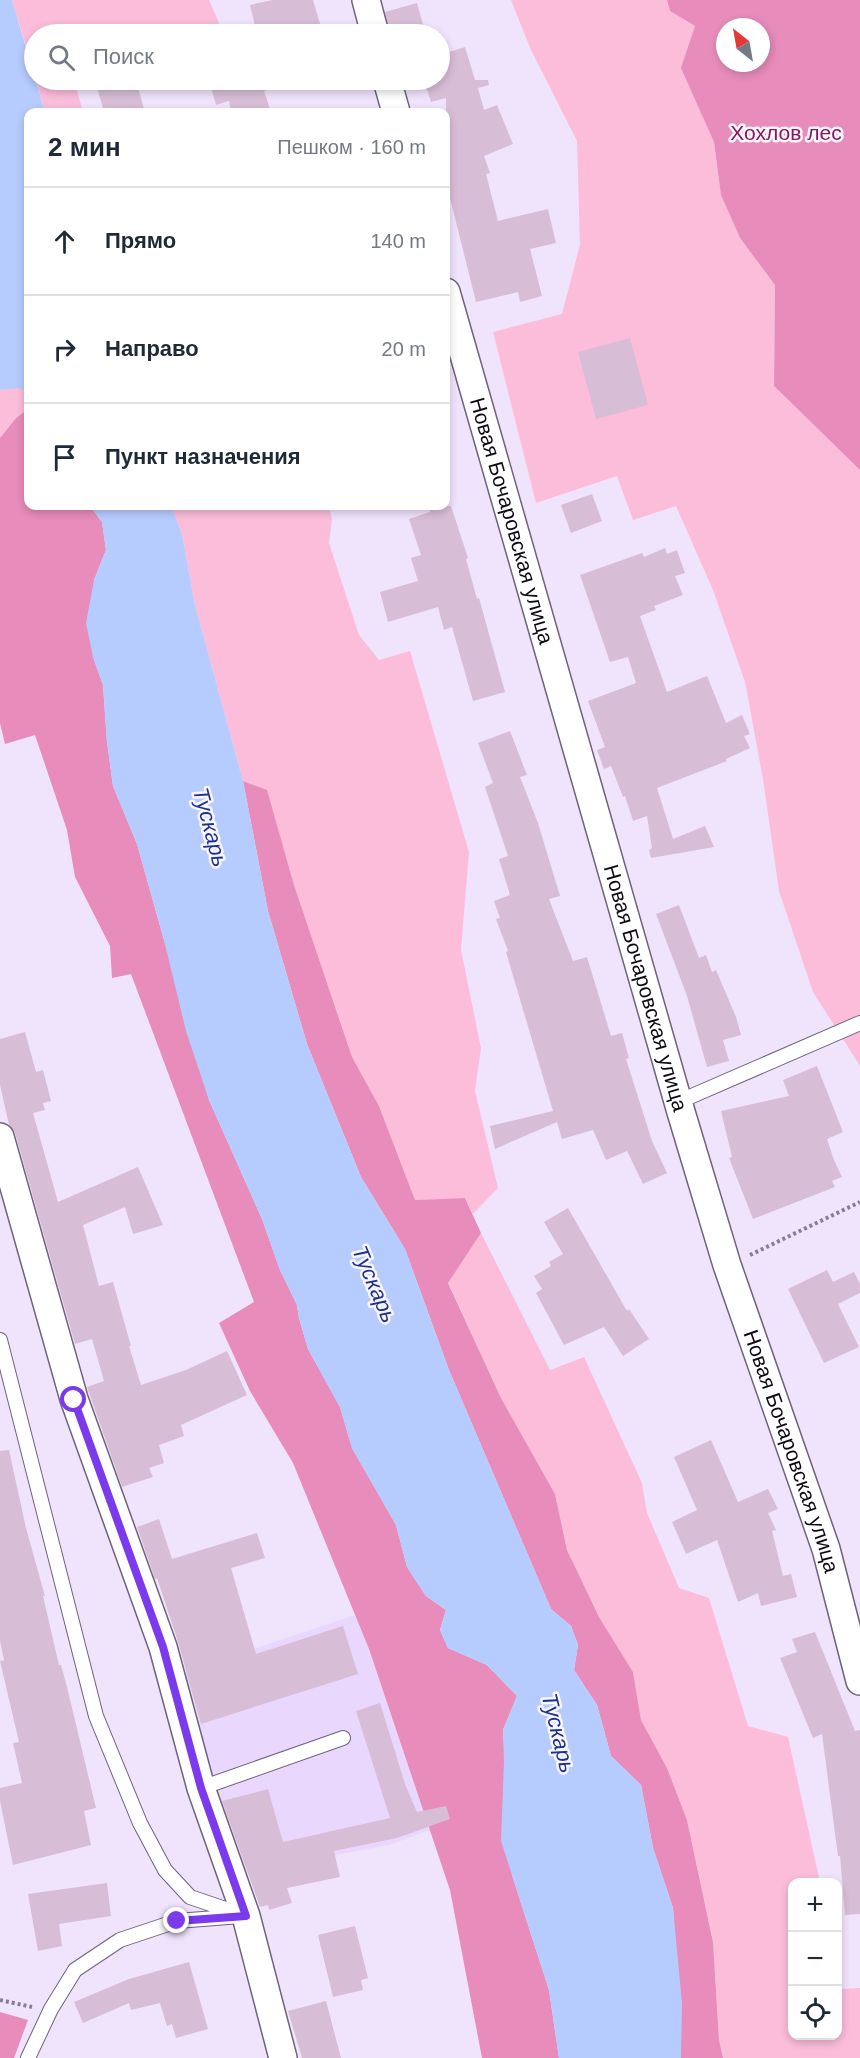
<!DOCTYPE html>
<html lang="ru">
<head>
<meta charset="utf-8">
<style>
  body { margin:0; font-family:Arial,sans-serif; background:#f6f6f7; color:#1f2937 }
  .controls { position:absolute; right:18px; bottom:18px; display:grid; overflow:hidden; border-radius:12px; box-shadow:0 3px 9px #0003 }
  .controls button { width:54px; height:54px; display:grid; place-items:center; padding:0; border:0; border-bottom:2px solid #e0e1e3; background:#fff; color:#1f2937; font:30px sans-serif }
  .compass { position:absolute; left:716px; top:18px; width:54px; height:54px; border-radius:50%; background:#fff; box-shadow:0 3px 9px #0003; rotate:329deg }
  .stop { position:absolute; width:18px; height:18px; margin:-14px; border:4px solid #7c3aed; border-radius:50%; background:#fff }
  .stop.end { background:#7c3aed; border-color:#fff; box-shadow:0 2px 6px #0008 }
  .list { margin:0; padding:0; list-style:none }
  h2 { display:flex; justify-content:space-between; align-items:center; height:78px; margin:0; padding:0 24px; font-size:26px }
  h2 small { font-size:20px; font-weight:400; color:#747a83 }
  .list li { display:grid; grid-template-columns:39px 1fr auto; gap:18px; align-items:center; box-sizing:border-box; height:108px; padding:0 24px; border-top:2px solid #e0e1e3 }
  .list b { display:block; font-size:22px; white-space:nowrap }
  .list em { font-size:20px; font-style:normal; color:#747a83 }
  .icon { flex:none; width:33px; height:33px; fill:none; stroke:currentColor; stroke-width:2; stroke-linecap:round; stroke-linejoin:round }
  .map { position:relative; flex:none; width:860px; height:2058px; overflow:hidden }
  .search { position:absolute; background:#fff; box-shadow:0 3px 9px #0003; left:24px; top:24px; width:426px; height:66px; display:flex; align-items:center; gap:15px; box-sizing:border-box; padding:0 21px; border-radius:33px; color:#747a83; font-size:22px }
  .panel { position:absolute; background:#fff; box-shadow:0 3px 9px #0003; left:24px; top:108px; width:426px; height:402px; border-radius:12px }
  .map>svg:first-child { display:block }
</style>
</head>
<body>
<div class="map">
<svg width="860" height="2058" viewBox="0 0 860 2058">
  <rect width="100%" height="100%" fill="#f0e4fd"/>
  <path fill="#ead7fd" d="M355,1615L369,1649L430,1830L389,1845L239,1873V1864L222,1802H215L178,1674Z"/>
  <path fill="#fbbdda" d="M12,0H209L219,23L220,34H34V72Z
    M511,0H667L670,11L695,26L682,68L714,142L721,195L740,238L775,285L774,386L860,470V1066L813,992L779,891L763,779L745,682L713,590L676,506L633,520L617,476L536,503L493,332L562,314L580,245L577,141L531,50Z
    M36,80H74L83,112H45Z
    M20,387L28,392V409L16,418L0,438V390Z
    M171,506H329L332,520L329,543L359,635L379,660L410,651L469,852L461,950L481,1048L475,1091L498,1188L473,1214L465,1198L415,1200L379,1106L352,1057L294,885L267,791L243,781L195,605L182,534Z
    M481,1233L550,1370L584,1357L642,1483L647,1513L679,1588L709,1598L748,1726L788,1737L820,1882H792V2036H838V1972L841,1989L860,1988V2058H723L719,2040L713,1941L687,1820L667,1768L641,1720L633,1672L599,1617L567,1550L555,1494L501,1398L448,1282Z"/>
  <path fill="#e78cbb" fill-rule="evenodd" d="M667,0H860V470L774,386L775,285L740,238L721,195L714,142L681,68L695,26L670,11ZM725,27H761V63H725Z
    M28,409V506H90L102,522L106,550L94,580L93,657L103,685L107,742L113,786L137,844L209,1100L262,1219L280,1270L297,1305L299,1318L308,1349L340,1407L352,1448L396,1525L407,1567L426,1596L446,1610L440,1630L448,1648L487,1665L517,1696L503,1730L512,1875L549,1990L559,2058H482L450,1890L369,1649L293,1463L250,1391L219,1323L254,1302L131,974L112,978L110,946L75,877L67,830L35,735L5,744L0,723V438L16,418Z
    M243,781L267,790L294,885L352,1057L379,1106L415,1200L465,1198L481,1233L448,1283L501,1398L555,1494L567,1550L599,1617L633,1672L641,1720L667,1768L687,1820L713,1942L719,2040L723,2058H681L673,1908L653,1848L641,1785L611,1756L597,1705L574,1670L578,1645L571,1626L551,1609L449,1370L405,1249L361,1177L307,1044L268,911Z
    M0,2012L28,2020L14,2058H0Z"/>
  <path fill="#b7ccfe" d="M0,0H12L45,112H28V392L20,388L0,390Z
    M90,506H171L182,534L195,605L243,781L268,911L307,1044L361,1177L405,1249L449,1370L551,1609L571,1626L578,1645L574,1670L597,1705L611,1756L641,1785L653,1848L673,1908L682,2003L681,2058H559L549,1990L501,1841L504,1762L503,1730L517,1696L487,1665L448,1648L440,1630L446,1610L426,1596L407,1567L396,1525L352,1448L340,1407L308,1349L299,1318L297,1305L280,1270L262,1219L209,1100L186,1031L163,936L137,844L113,786L107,742L103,685L93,657L86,623L94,580L106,550L102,522Z"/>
  <path fill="#d8bdd6" d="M272,0H313L323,34H257L250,5Z
    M417,3L424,28L400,34H390L385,12Z
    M465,47L475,80H488L489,85L478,88L484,110L497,105L513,144L484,156L490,173L486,174L498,221L548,209L556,243L530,249L542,296L520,302L518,292L476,302L446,182V98L431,102L424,80H440V55Z
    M95,80H136L144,109L131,112H104Z
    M209,80H283L284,85L264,91L271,112H231L229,101L216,105Z
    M630,338L648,405L596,419L578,352Z
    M592,494L602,521L571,533L561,505Z
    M428,506H451L468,558L466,559L477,599L479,598L505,692L473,701L452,627L444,630L438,607L388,622L380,592L418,581L411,558L421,555L409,519L430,512Z
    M665,548L667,554L677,550L685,573L675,576L683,595L654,606L656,610L640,616L667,692L707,676L726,723L742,715L750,734L744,736L750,748L726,759L727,761L657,788L673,839L705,826L714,847L651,858L649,850L652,848L647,816L633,821L625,796L623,797L611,766L604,769L597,750L605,747L588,701L636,683L628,657L610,662L580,575L642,553L644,557Z
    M510,731L527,775L520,777L538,823L560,896L549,899L573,961L587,957L611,1036L622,1033L629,1058L626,1059L652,1141L667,1173L643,1184L627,1151L606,1160L593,1130L562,1139L557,1122L495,1149L490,1126L553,1111L506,952L508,951L496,919L500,918L494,901L510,895L499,859L508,856L485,787L493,783L478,743Z
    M679,905L699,958L706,955L712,972L716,970L736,1017L741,1035L723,1040L729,1061L707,1067L687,996L656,914Z
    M25,1032L36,1072L43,1070L51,1101L43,1103L45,1110L33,1113L58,1202L138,1167L163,1225L133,1234L125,1207L83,1225L99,1286L113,1282L131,1346H129L141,1385L186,1370L227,1351L247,1395L181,1425L184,1436L159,1445L164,1463L149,1468L153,1477L122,1487L87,1387L104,1381L92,1339L75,1344L15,1133L9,1125L0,1085V1039Z
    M817,1066L843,1132L827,1139L834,1160L842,1177L832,1181L835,1187L753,1219L729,1158L732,1157L721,1111L789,1096L783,1080Z
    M568,1208L627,1311L629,1309L649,1339L623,1356L604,1327L564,1345L536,1293L542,1289L534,1276L551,1266L549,1262L563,1254L544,1222Z
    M827,1270L833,1282L854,1272L860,1284V1293L838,1304L859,1347L824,1363L788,1289Z
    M711,1440L738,1502L768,1489L778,1509L768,1513L776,1530L772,1531L783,1576L791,1574L797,1597L761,1606L758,1593L738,1602L717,1540L686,1554L672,1522L697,1510L674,1457Z
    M9,1450L26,1528L45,1596H43L59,1665H61L67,1687L96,1808L84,1811L91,1845L13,1865L0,1801V1788L22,1783L13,1743L19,1742L0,1661L4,1660L0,1641V1451Z
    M159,1519L172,1559L257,1533L265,1558L231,1568L256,1654L343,1626L358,1674L201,1724L178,1642L157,1578L155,1579L137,1527Z
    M815,1632L855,1731L860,1730V1914L845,1915L840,1856H838L822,1734L813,1738L780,1658L797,1652L792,1639Z
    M380,1703L405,1784L417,1812L446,1806L450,1819L397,1838L334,1851L340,1877L287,1888L292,1903L269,1910L268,1905L260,1907L222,1801L268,1789L283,1842L390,1818L356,1711Z
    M107,1883L111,1916L59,1924L62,1946L38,1951L28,1894Z
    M355,1926L368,1978L361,1980L363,1990L333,1997L318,1935Z
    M189,1962L208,2029L176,2038L172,2024L167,2026L160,2003L131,2010L129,2003L83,2023L74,2002L129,1979Z
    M326,2001L341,2058H302L288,2011Z"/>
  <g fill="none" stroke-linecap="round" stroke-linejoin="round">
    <defs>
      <path id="lane" d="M678,1102L860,1023
        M0,1340L96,1716L140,1823L165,1870L190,1897L246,1916
        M201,1788L343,1738
        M28,2058L51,2009L75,1970L120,1940L177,1921L241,1916"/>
      <g id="street">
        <path d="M366,0L375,34"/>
        <path d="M387,80L396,112"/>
        <path id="s1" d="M446,292L681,1112L727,1265L826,1549L860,1681"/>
        <path d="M0,1137L74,1399L163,1647L201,1788L246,1916L283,2058"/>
      </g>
    </defs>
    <use href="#lane" stroke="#6f627d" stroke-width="16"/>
    <use href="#street" stroke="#6f627d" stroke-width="30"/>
    <path stroke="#877e90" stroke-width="4" stroke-dasharray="3 3" stroke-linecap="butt" d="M750,1255L860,1202
      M0,2000L32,2007"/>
    <use href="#lane" stroke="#fff" stroke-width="14"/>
    <use href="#street" stroke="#fff" stroke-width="27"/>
  </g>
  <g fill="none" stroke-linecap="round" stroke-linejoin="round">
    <path stroke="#7c3aed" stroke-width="8" d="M74,1400L163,1647L201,1788L246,1916L177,1921"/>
  </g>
  <g text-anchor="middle" stroke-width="5" stroke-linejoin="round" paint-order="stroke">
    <g font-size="21" fill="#851b5c" stroke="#f8f5fc">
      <text x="786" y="140">Хохлов лес</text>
    </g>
    <g font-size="21" fill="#0e0913" stroke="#f8f5fc">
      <text dy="7" stroke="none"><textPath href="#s1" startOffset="238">Новая Бочаровская улица</textPath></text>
      <text dy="7" stroke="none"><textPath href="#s1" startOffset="724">Новая Бочаровская улица</textPath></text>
      <text dy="7" stroke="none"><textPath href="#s1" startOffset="1210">Новая Бочаровская улица</textPath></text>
    </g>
    <g font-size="22" font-style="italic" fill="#1d338f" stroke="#f8f5fc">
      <text transform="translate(211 827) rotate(75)" y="8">Тускарь</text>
      <text transform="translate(375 1284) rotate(67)" y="8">Тускарь</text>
      <text transform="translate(559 1733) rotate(76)" y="8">Тускарь</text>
    </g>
  </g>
</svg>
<div class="controls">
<button>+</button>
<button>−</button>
<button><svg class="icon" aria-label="locate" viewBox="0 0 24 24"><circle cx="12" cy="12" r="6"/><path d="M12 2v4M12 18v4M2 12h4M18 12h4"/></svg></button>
</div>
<svg class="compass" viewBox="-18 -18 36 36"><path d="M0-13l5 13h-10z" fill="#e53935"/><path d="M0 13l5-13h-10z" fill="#747a83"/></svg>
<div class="stop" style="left:74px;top:1400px"></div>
<div class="stop end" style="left:177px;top:1921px"></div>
<div class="search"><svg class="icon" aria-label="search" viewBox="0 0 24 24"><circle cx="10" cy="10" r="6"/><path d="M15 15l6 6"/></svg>Поиск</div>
<section class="panel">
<h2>2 мин<small>Пешком · 160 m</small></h2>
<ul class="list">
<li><svg class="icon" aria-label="ahead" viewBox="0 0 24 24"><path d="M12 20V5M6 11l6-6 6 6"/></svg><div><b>Прямо</b></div><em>140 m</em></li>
<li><svg class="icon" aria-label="right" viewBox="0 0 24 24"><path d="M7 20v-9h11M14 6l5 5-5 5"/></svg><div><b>Направо</b></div><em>20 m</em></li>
<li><svg class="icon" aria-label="arrive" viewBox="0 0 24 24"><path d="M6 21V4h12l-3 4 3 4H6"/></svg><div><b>Пункт назначения</b></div></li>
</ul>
</section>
</div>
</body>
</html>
